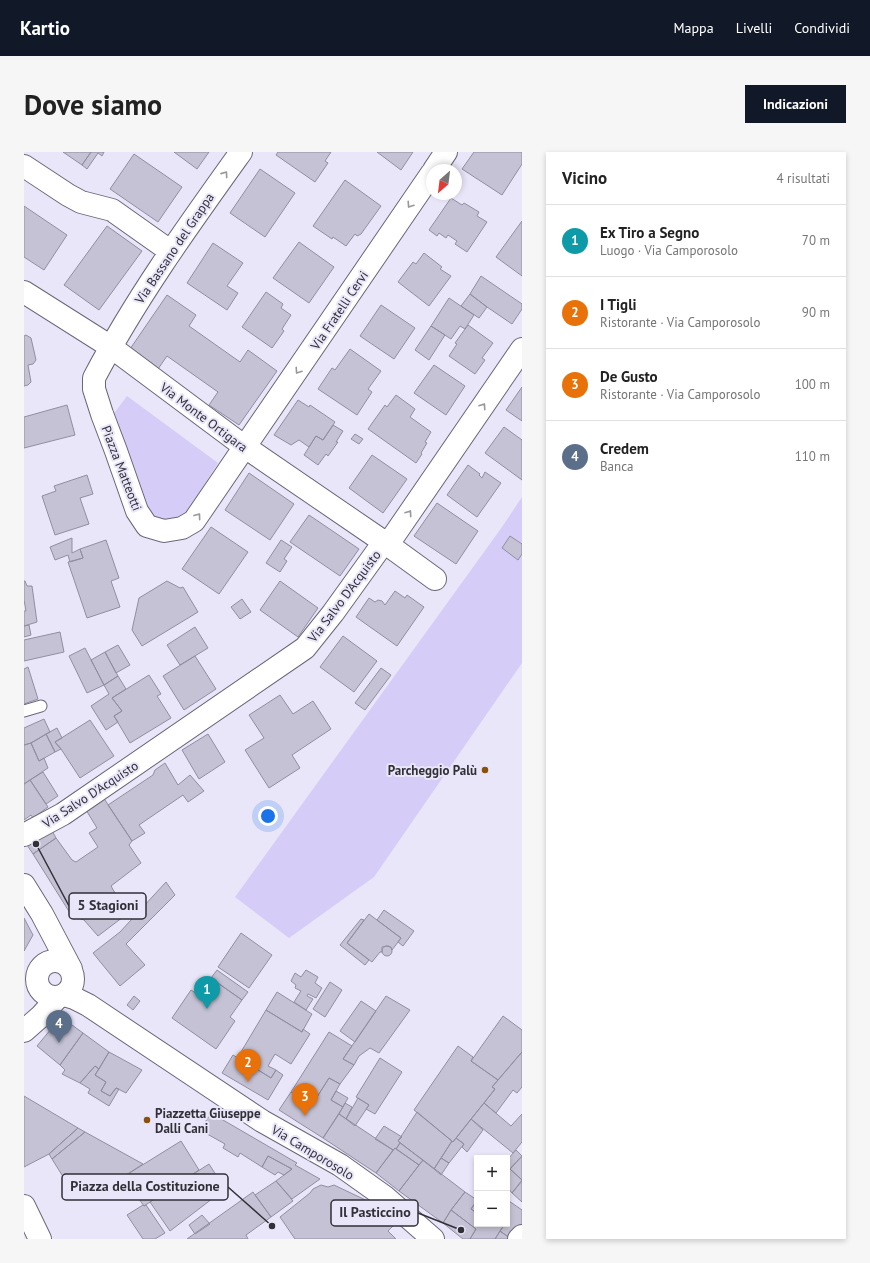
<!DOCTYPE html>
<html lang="it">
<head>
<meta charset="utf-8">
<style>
  body { margin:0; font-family:"PT Sans",sans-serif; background:#f6f6f6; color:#222 }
  .controls { position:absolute; right:12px; bottom:12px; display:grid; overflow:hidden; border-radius:0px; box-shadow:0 2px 6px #0003 }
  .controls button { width:36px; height:36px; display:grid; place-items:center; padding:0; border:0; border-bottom:1px solid #e0e0e0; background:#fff; color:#222; font:20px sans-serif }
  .compass { position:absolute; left:402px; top:12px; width:36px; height:36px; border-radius:50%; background:#fff; box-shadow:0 2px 6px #0003; rotate:208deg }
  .you { position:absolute; left:244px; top:664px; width:14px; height:14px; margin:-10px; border:3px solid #fff; border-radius:50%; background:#1a73e8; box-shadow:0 0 0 6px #1a73e833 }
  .badge { display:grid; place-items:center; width:26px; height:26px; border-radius:50%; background:#111827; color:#fff; font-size:13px; font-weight:700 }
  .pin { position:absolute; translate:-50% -33px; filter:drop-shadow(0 1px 2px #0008) }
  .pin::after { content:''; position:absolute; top:21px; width:14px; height:12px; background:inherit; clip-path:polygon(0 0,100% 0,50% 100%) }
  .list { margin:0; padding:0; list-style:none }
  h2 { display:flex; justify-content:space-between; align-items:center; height:52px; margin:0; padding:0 16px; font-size:17px }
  h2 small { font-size:13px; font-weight:400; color:#767676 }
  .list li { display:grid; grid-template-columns:26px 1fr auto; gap:12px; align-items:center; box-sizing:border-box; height:72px; padding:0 16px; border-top:1px solid #e0e0e0 }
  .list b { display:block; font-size:15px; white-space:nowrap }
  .list p { margin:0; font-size:13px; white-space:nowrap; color:#767676 }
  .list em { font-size:13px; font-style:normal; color:#767676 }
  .map { position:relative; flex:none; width:498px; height:1087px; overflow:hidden; border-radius:0px }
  header { display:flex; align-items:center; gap:24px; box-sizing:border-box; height:56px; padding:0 20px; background:#111827; color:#fff }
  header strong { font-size:19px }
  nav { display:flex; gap:22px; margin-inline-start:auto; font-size:14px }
  .intro { display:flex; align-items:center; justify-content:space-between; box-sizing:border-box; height:96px; padding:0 24px }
  h1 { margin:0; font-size:28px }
  .button { padding:10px 18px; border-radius:0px; background:#111827; color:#fff; font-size:14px; font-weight:700 }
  main { display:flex; gap:24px; padding:0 24px }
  aside { flex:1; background:#fff; border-radius:0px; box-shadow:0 2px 6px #0003 }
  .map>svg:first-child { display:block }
</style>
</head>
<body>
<header>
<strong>Kartio</strong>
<nav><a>Mappa</a><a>Livelli</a><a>Condividi</a></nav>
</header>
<div class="intro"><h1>Dove siamo</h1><a class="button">Indicazioni</a></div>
<main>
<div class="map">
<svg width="498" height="1087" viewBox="0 0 498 1087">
  <rect width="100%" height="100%" fill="#eae6f9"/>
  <path fill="#d6ccf8" d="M103,244L194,311L160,364L152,370L127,366L88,264Z
    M498,345V511L350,725L265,786L211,745L478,375Z"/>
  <path fill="#c6c2d5" stroke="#918ea0" d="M39,0H67L58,13Z
    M67,0H80L78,4L74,1L63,17L58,13Z
    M150,0H185L173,17Z
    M254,0H307L301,9L304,11L291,30L252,3Z
    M353,0H389L377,18Z
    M450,0H498V12L478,43L438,17Z
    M110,2L158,35L134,70L86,37Z
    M236,17L271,41L241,85L206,61Z
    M321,28L357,54L337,82L333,84L331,82L322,94L309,85L308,87L289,74Z
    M427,46L438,53L440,51L455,60L453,64L463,70L443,100L431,92L433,89L424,83L422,86L415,81L413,84L405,78Z
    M0,54L43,83L20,118L0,105Z
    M498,69V124L472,105Z
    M83,74L118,99L75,158L40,133Z
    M275,90L310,115L285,151L249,126Z
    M189,91L219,111L203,134L214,141L203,158L163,131Z
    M400,101L418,115L416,117L427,124L405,154L374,130L389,110L392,112Z
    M457,124L498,152V157L488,172L463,155L446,142Z
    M242,140L259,152L257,156L267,163L258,177L260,179L248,196L218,175Z
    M446,142L463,155L455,166L437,154Z
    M143,143L172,163L165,174L216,210L224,198L253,219L215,273L185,253L194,240L143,204L134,217L106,197Z
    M425,146L450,163L441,177L436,174L427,187L407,174Z
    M357,153L391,176L370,207L336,184Z
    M444,173L469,191L458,206L461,208L451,222L425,204L433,192L431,191Z
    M407,174L421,183L405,208L391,198Z
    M2,183L7,186L12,208L9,212L4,213L7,230L4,233L0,234V184Z
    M326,197L357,219L344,237L348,240L333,263L294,237L308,216L311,218Z
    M410,213L441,234L422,263L390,241Z
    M498,235V269L482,258Z
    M372,243L391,257L386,265L407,280L401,290L403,291L397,301L398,302L392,311L344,277L361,253L363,255Z
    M274,248L285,255L286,253L311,270L299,288L292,284L285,295L275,288L267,293L250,283Z
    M43,253L51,283L0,296V265Z
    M309,273L319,279L312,290H314L304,304L302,302L294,313L280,303L292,284L299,288Z
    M480,275L498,288V328L461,301Z
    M331,282L339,287L335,292L327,287Z
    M348,303L383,327L359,361L325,336Z
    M444,313L456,322L455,323L458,326L461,320L477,331L453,365L423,343Z
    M225,321L270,352L246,388L201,358Z
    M63,323L69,342L56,346L65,372L31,383L18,344L32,339L30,334Z
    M413,351L454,379L432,412L390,384Z
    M285,363L335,397L316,424L266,390Z
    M187,375L224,400L195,442L158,417Z
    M486,384L498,392V402L494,408L478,396Z
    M48,386V401L56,397L59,406L46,410L44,403L31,408L26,395Z
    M82,388L95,426L87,429L96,455L63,466L44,410L59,406L56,397Z
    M257,388L268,395L260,407L263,409L256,420L242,411Z
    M0,429H1L3,434H8L13,470L0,474V459H2L0,448Z
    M143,429L156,436L159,435L174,460L118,494L108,478L115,446Z
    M256,429L294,456L274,485L236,458Z
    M371,439L381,446L383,443L400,455L373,494L332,465L345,446L351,450L354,448L358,449L361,453Z
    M218,447L227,460L216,467L207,455Z
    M5,473L7,483L0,485V474Z
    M171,475L184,496L156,513L143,493Z
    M36,480L40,500L0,509V488Z
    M319,484L353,509L330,540L296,515Z
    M94,493L106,513L92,521L81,500Z
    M61,496L80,533L63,541L45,504Z
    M81,500L94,524L80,533L67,508Z
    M171,504L192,537L160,558L139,524Z
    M4,515L14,547L0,552V517Z
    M357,516L367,523L341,558L331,551Z
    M125,523L137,542L133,544L147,566L106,591L90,564L98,559L88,546Z
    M94,524L102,537L88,546L98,559L90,564L94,570L82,578L67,554L85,542L80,533Z
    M256,543L269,562L289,549L307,577L268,603L276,616L245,636L221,598L240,586L225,563Z
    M20,567L26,580L7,591L0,593V576Z
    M66,568L90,604L56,626L37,597L31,590Z
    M33,576L38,586L31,590L37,597L31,600L22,582Z
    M22,582L31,600L15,609L7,591Z
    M184,582L201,610L175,627L158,598Z
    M7,591L15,609L20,606L24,616L0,632V593Z
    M141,611L154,633L166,623L180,639L164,650L159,643L115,673L121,681L108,689L84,653L129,623L131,618Z
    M19,620L34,644L22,652L6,628Z
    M6,628L24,655L9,666L7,663L0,668V632Z
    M77,642L108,689L105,693L117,711L87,734L103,762L74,784L60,768L54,766L50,761H46L9,702L32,686L48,708L52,710L74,695L65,681L73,676L59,653Z
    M25,673L32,686L9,702L1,690Z
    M142,730L151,743L102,792L121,813L96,834L69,801L96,780Z
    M360,758L390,779L379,794L374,790L377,786L353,768Z
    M345,762L377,786L368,798L367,795L363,794L358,795V800H356L348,810L323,791Z
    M0,766L9,783L0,799Z
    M337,767L340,768L323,791L345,808L341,813L316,793Z
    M217,781L248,803L225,836L194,815Z
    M358 799a5 5 0 1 1 10 0a5 5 0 1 1-10 0Z
    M193,818L224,840L218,848L187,826Z
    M282,818L294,825L291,831L298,836L292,846L284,842L283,844L289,847L282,858L270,850L277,839L271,836L272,833L267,829L271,821L277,825Z
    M185,825L218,848L206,865L211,869L192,897L148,866L167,838L173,842Z
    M306,830L318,838L301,865L289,857Z
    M253,840L288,862L278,880L242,858Z
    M110,844L116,849L109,858L103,853Z
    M362,844L386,858L355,901L346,896L335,904L330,913L319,907Z
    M337,849L352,859L331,890L316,879Z
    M242,858L278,880L279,877L286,882L267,912L251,902L244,914L252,918L247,926L214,905Z
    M479,864L498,878V900L474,928L447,909Z
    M37,865L59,881L36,913L13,894Z
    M305,880L328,894L319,907L330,913L316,932L305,926L288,953L267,940Z
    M59,881L85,900L75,917L71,914L56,931L38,922L41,918L36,913Z
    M434,894L449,905L447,909L474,928L468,935L471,937L429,990L390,958Z
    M85,900L118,918L102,941L92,936L86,944L77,939L82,930L71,923Z
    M498,900V935L493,941L489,938L472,961L460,951L471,937L468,935Z
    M209,903L247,926L252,918L259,923L244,948L198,921Z
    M356,906L378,920L351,962L342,957L345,953L332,945Z
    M71,914L75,917L71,923L82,930L77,939L86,944L92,936L95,937L85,954L64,941L66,937L56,931Z
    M305,926L316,932L307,948L319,955L299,986L255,958L267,940L288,953Z
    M312,939L324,946L319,955L307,948Z
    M0,944L54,976L25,1002L0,1015Z
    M334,946L345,953L331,974L322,967Z
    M321,951L328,955L322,967L315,962Z
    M460,951L487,974L498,962V990L489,1001L447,967Z
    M393,960L428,989L410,1017L374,989Z
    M187,961L273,1011L271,1013L296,1027L268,1047L252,1029L268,1017L244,1004L238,1015L216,1001L214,1005L199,996L201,992L176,978Z
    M315,962L369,998L352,1021L299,986Z
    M447,967L459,978L443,1000L438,995L440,992L432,986Z
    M360,974L378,985L374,989L376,991L372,997L371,996L369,998L351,987Z
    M54,976L61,980L28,1007L25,1002Z
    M61,980L119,1012L99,1025L53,1047L28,1007Z
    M432,986L440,992L425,1011L417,1006L428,989L429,990Z
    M157,989L175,1018L120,1054L99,1025Z
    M376,991L399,1008L395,1013L372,997Z
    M371,996L395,1013L375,1039L352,1021Z
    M492,998L498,1004L483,1020V1008Z
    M244,1004L268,1017L260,1023L254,1020L251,1023L238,1015Z
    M498,1004V1028L486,1017Z
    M417,1006L425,1011L417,1023L410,1017Z
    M399,1008L441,1040L427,1058L419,1071L375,1039Z
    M185,1012L201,1037L146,1079L126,1050Z
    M486,1017L498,1028L488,1041L483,1035V1020Z
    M252,1029L269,1049L247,1065L231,1043Z
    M498,1029V1050L488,1041Z
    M297,1033L304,1035L310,1033L352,1053L369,1074L364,1079L372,1087H271L256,1065L286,1041L289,1037Z
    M229,1040L247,1065L222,1083L224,1087H163Z
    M441,1040L453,1048L447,1057L453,1061V1072H478L480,1073L471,1087H446L452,1077L427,1058Z
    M453,1049V1061L447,1057Z
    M485,1049L498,1058V1075L487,1087L476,1079L481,1072H483V1051Z
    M119,1053L120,1054L122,1053L141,1081L131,1087H119L103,1063Z
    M427,1058L452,1077L446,1087H439L419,1071Z
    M178,1063L186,1072L171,1082L165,1073Z
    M476,1079L487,1087H471Z"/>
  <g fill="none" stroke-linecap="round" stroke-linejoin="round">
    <defs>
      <path id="service" d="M0,559L17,554"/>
      <path id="minor" d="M217,0C164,74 112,146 70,226V237L78,262L92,299L113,359L123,374L140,379L158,376L170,369L408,21
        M0,14L44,43L57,50L88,58L146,99
        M410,18L422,0
        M0,140L87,195L221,295L360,390L411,427
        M0,683L39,662L281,496L309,461L360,390L369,385L498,197
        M0,879L17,864L34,845
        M0,1054L16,1087
        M495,1087L498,1084"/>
      <path id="tertiary" d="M0,733L18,762L47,817
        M13 827a18 18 0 1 1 36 0a18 18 0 1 1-36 0Z
        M40,843L50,846L64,853L238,969L316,1013L361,1045L409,1087"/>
    </defs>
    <use href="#service" stroke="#6b6778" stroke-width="13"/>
    <use href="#minor" stroke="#6b6778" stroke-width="24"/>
    <use href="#tertiary" stroke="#6b6778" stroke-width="24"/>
    <use href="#service" stroke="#fff" stroke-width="11"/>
    <use href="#minor" stroke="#fff" stroke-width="22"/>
    <use href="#tertiary" stroke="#fff" stroke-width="22"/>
  </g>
  <defs><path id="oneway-chevron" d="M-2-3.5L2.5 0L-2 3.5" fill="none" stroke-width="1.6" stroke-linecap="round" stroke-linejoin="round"/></defs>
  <g stroke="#98989b">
    <use href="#oneway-chevron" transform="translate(201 22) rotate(-55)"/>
    <use href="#oneway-chevron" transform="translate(386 53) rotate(124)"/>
    <use href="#oneway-chevron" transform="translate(274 219) rotate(124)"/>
    <use href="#oneway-chevron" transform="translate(459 254) rotate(-56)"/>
    <use href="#oneway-chevron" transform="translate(385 361) rotate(-56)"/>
    <use href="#oneway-chevron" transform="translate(174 364) rotate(-54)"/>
  </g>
  <g fill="#8b500b" stroke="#eae6f9" stroke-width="1.5">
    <circle cx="461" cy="618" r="4"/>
    <circle cx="123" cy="968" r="4"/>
  </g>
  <g text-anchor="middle" stroke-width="4" stroke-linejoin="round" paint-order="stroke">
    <g font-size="13" fill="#313037" stroke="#eae6f9">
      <text transform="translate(150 96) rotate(-56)" y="5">Via Bassano del Grappa</text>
      <text transform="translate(315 158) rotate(-56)" y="5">Via Fratelli Cervi</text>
      <text transform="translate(180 265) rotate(37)" y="5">Via Monte Ortigara</text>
      <text transform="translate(98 316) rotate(69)" y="5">Piazza Matteotti</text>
      <text transform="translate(320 444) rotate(-53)" y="5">Via Salvo D'Acquisto</text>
      <text transform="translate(66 642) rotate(-33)" y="5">Via Salvo D'Acquisto</text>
      <text transform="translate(289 1000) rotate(31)" y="5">Via Camporosolo</text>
    </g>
    <g font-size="13" font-weight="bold" fill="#313037" stroke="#eae6f9" text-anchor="end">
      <text x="453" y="623">Parcheggio Palù</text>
      <text x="131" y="966" text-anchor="start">Piazzetta Giuseppe<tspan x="131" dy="15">Dalli Cani</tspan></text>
    </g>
  </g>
  <path fill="none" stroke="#313037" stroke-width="1.5" d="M12 692L45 754M248 1074L204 1035M437 1078L394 1061"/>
  <g fill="#313037" stroke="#eae6f9" stroke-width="1.5">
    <circle cx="12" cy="692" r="4"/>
    <circle cx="248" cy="1074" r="4"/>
    <circle cx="437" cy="1078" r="4"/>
  </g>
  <g fill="#eae6f9" stroke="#313037" stroke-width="1.5">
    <rect x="45" y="741" width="77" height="26" rx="4"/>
    <rect x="38" y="1022" width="166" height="26" rx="4"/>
    <rect x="307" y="1048" width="87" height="26" rx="4"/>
  </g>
  <g font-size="14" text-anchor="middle" font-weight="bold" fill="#313037">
    <text x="84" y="758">5 Stagioni</text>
    <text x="121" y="1039">Piazza della Costituzione</text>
    <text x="351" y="1065">Il Pasticcino</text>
  </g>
</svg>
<div class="controls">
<button>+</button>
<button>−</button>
</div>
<svg class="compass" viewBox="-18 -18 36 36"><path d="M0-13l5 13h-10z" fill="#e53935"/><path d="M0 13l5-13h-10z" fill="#767676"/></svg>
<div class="you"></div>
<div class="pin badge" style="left:183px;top:857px;background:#0f9aa8">1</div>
<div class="pin badge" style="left:224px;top:930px;background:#e8710a">2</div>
<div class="pin badge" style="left:281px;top:964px;background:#e8710a">3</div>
<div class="pin badge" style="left:35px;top:891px;background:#5c6f8a">4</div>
</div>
<aside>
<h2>Vicino<small>4 risultati</small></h2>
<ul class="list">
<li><span class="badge" style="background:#0f9aa8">1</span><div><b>Ex Tiro a Segno</b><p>Luogo · Via Camporosolo</p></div><em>70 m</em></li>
<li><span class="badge" style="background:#e8710a">2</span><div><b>I Tigli</b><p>Ristorante · Via Camporosolo</p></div><em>90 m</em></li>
<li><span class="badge" style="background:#e8710a">3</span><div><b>De Gusto</b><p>Ristorante · Via Camporosolo</p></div><em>100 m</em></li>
<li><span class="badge" style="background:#5c6f8a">4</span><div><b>Credem</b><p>Banca</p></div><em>110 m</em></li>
</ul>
</aside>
</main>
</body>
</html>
